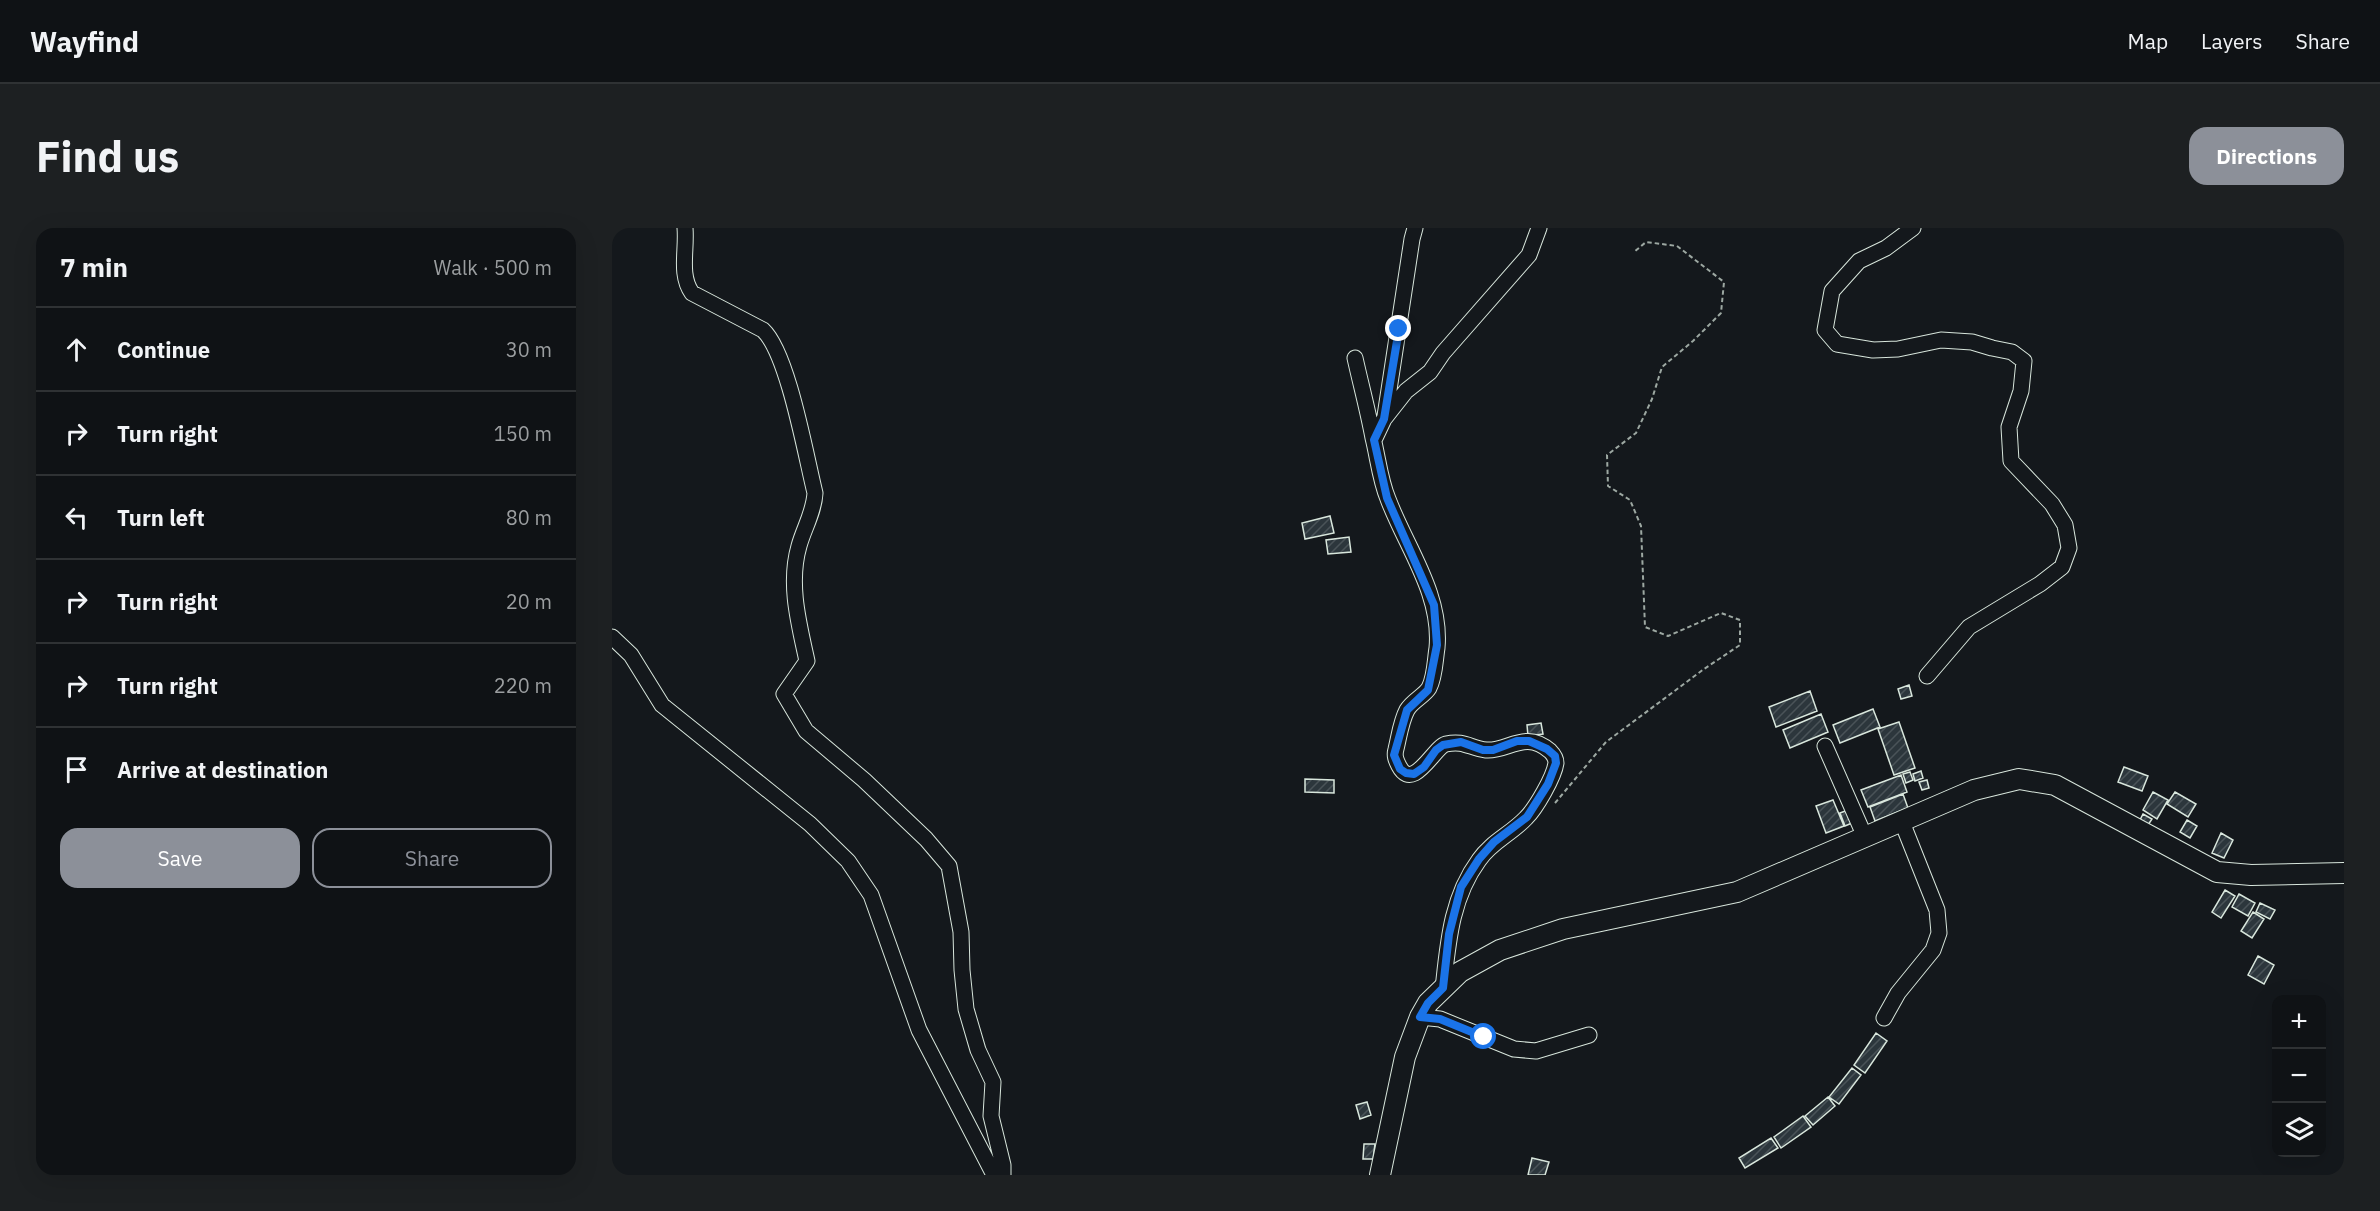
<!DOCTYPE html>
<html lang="en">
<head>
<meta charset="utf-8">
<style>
  body { margin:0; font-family:"IBM Plex Sans",sans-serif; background:#1d2022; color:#f1f3f6 }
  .controls { position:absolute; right:18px; bottom:18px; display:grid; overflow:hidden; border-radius:12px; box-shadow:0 6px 24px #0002 }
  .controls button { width:54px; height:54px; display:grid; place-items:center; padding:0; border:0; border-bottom:2px solid #2f3234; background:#0f1215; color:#f1f3f6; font:30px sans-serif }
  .stop { position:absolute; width:18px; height:18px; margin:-14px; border:4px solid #1a73e8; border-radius:50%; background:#fff }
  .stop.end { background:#1a73e8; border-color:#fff; box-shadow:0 2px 6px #0008 }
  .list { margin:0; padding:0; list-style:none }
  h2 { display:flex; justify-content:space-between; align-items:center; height:78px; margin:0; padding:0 24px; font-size:26px }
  h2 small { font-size:20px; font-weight:400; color:#9b9ea0 }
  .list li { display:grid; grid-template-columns:39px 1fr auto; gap:18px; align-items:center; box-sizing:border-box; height:84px; padding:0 24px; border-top:2px solid #2f3234 }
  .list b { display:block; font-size:22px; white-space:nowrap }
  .list em { font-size:20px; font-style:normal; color:#9b9ea0 }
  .actions { display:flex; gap:12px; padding:18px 24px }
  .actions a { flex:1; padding:14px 0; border:2px solid #8c9099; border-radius:18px; text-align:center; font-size:21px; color:#8c9099 }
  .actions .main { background:#8c9099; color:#fff }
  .icon { flex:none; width:33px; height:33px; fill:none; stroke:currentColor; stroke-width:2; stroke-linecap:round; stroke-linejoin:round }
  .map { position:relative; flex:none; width:1732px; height:947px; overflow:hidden; border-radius:18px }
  header { display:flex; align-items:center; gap:36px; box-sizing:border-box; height:84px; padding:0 30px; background:#0f1215; border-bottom:2px solid #2f3234 }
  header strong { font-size:28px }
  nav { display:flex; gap:33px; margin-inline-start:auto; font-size:21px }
  .intro { display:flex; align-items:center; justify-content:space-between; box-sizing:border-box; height:144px; padding:0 36px }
  h1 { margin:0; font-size:42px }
  .button { padding:15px 27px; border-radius:18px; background:#8c9099; color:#fff; font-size:21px; font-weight:700 }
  main { display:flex; gap:36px; padding:0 36px }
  aside { flex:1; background:#0f1215; border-radius:18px; box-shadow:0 6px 24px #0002 }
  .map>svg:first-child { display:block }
</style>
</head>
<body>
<header>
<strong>Wayfind</strong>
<nav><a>Map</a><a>Layers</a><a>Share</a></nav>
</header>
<div class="intro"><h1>Find us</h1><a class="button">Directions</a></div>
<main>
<aside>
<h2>7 min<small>Walk · 500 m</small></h2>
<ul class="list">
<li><svg class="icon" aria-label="ahead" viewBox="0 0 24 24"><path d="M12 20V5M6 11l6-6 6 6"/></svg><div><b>Continue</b></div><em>30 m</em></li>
<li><svg class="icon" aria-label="right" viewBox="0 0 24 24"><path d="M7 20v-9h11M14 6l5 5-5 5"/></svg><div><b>Turn right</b></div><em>150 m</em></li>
<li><svg class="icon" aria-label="left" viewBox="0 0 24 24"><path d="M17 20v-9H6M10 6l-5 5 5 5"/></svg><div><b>Turn left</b></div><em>80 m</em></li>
<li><svg class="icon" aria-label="right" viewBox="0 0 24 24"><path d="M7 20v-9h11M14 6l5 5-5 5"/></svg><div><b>Turn right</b></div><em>20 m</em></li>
<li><svg class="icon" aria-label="right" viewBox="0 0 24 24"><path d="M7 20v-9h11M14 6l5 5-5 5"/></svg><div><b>Turn right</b></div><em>220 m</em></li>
<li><svg class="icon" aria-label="arrive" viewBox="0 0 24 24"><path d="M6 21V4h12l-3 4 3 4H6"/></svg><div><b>Arrive at destination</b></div></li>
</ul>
<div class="actions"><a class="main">Save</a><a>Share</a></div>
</aside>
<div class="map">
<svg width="1732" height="947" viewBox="0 0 1732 947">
  <defs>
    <pattern id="building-hatch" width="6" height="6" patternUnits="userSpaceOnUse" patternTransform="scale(1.5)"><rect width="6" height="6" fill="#2c363c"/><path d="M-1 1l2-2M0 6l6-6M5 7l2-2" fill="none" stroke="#4a5358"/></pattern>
  </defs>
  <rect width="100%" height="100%" fill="#14181c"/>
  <path fill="url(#building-hatch)" stroke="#d8e6dc" stroke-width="1.5" d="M718,288L722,305L693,311L690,295Z
    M737,309L739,324L716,326L714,312Z
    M1297,457L1300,468L1289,471L1286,461Z
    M1198,463L1205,483L1164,499L1157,479Z
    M1261,481L1268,499L1228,515L1221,497Z
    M1209,486L1216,504L1178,520L1171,502Z
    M1287,494L1303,540L1282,547L1266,501Z
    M929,495L931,506L916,508L915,497Z
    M1512,539L1536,548L1530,563L1506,554Z
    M1309,543L1311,550L1303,553L1301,546Z
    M1298,544L1301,552L1294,555L1291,546Z
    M1289,547L1295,564L1256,579L1249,562Z
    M693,551L722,552V565L693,564Z
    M1315,552L1317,560L1310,562L1307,554Z
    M1541,564L1556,572L1545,591L1531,582Z
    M1563,564L1584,576L1576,589L1555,576Z
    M1291,566L1296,580L1263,593L1258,579Z
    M1221,572L1232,598L1214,605L1204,578Z
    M1236,582L1240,595L1233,598L1228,585Z
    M1531,586L1540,591L1536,597L1528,592Z
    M1575,592L1585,598L1578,610L1568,604Z
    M1609,605L1621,612L1612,630L1600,625Z
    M1613,662L1623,668L1609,690L1600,684Z
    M1627,666L1643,675L1636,688L1620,679Z
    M1648,675L1663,682L1658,691L1644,684Z
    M1641,684L1652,691L1640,710L1629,703Z
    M1646,728L1662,737L1652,756L1636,747Z
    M1264,805L1275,813L1253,845L1242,837Z
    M1240,840L1249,847L1227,876L1217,869Z
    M1216,869L1223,878L1201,897L1193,888Z
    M755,874L759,887L748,891L744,877Z
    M1191,888L1199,899L1169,920L1162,909Z
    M1159,910L1166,920L1133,940L1127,930Z
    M752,916H763L761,931H751Z
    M920,930L937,934L933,947H916Z"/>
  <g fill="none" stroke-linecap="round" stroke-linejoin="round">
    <defs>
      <path id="minor" d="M73,0C75,22 67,47 80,65L151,102C176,125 194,229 203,265C202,284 192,300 187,318C176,356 187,396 195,433L172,466L194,503L252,552L314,611L337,638L349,704L350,742L354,781L366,822L381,854L379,888L391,937V947
        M1301,0L1274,20L1247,33L1220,63L1213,102L1225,116L1261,122L1286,121L1329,112L1360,114L1380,120L1400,124L1412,133L1409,163L1397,199L1399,233L1440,276L1453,297L1457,320L1450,339L1428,356L1357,399L1315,448
        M743,130C749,157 756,183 761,210C766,230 768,252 776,271C794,319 830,366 825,420C823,432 823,449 817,460C812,468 800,473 795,482C789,493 787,509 784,521C782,528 784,532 787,538C801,565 822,519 834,516C852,512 858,520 874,522C896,524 913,501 938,523C941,526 944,530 944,535C942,549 924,580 914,590C899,606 879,614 867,632C839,670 836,715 831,761
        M773,188L800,11L803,0
        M762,212L772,191L794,163L818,144L831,125L917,27L927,0
        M0,409L19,427L50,477L198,596L236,633L259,667L307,802L382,947
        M1213,518L1253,609
        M808,789L828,791L902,821L924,823L977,807
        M1272,790L1286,765L1321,722L1327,705L1325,682L1290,594"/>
      <path id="major" d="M768,947L793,829L808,789L816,775L848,744L888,722L951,701L1125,664L1362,562L1407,551L1443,557L1605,644L1639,647L1732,645"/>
    </defs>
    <use href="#minor" stroke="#d8e6dc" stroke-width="17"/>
    <use href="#major" stroke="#d8e6dc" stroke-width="22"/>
    <path stroke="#9da8a2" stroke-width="2" stroke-dasharray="4.5 3" stroke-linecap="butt" d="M943,575L994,514L1092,441L1128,417V392L1109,385L1056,408L1033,399L1029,298L1018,272L996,258L995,227L1024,205L1040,171L1050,139L1081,113L1109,85L1112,54L1065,18L1034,14L1022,24"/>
    <use href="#minor" stroke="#14181c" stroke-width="15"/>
    <use href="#major" stroke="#14181c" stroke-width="20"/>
  </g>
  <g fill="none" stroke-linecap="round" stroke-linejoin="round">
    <path stroke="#1a73e8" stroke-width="8" d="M787,101L772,191L762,212L775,270L822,377L825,417L816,462L795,482L782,527L788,541L794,545L802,546L812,539L824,522L831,517L849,514L871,522H881L905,513H917L935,521L943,528L944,535L936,556L915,589L882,614L867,631L849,659L837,706L831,760L816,775L808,789L828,791L872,809"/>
  </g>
</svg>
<div class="controls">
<button>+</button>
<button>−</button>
<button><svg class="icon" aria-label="layers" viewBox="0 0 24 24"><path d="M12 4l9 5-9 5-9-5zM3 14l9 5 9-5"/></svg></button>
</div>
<div class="stop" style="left:872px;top:809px"></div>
<div class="stop end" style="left:787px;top:101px"></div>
</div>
</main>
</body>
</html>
